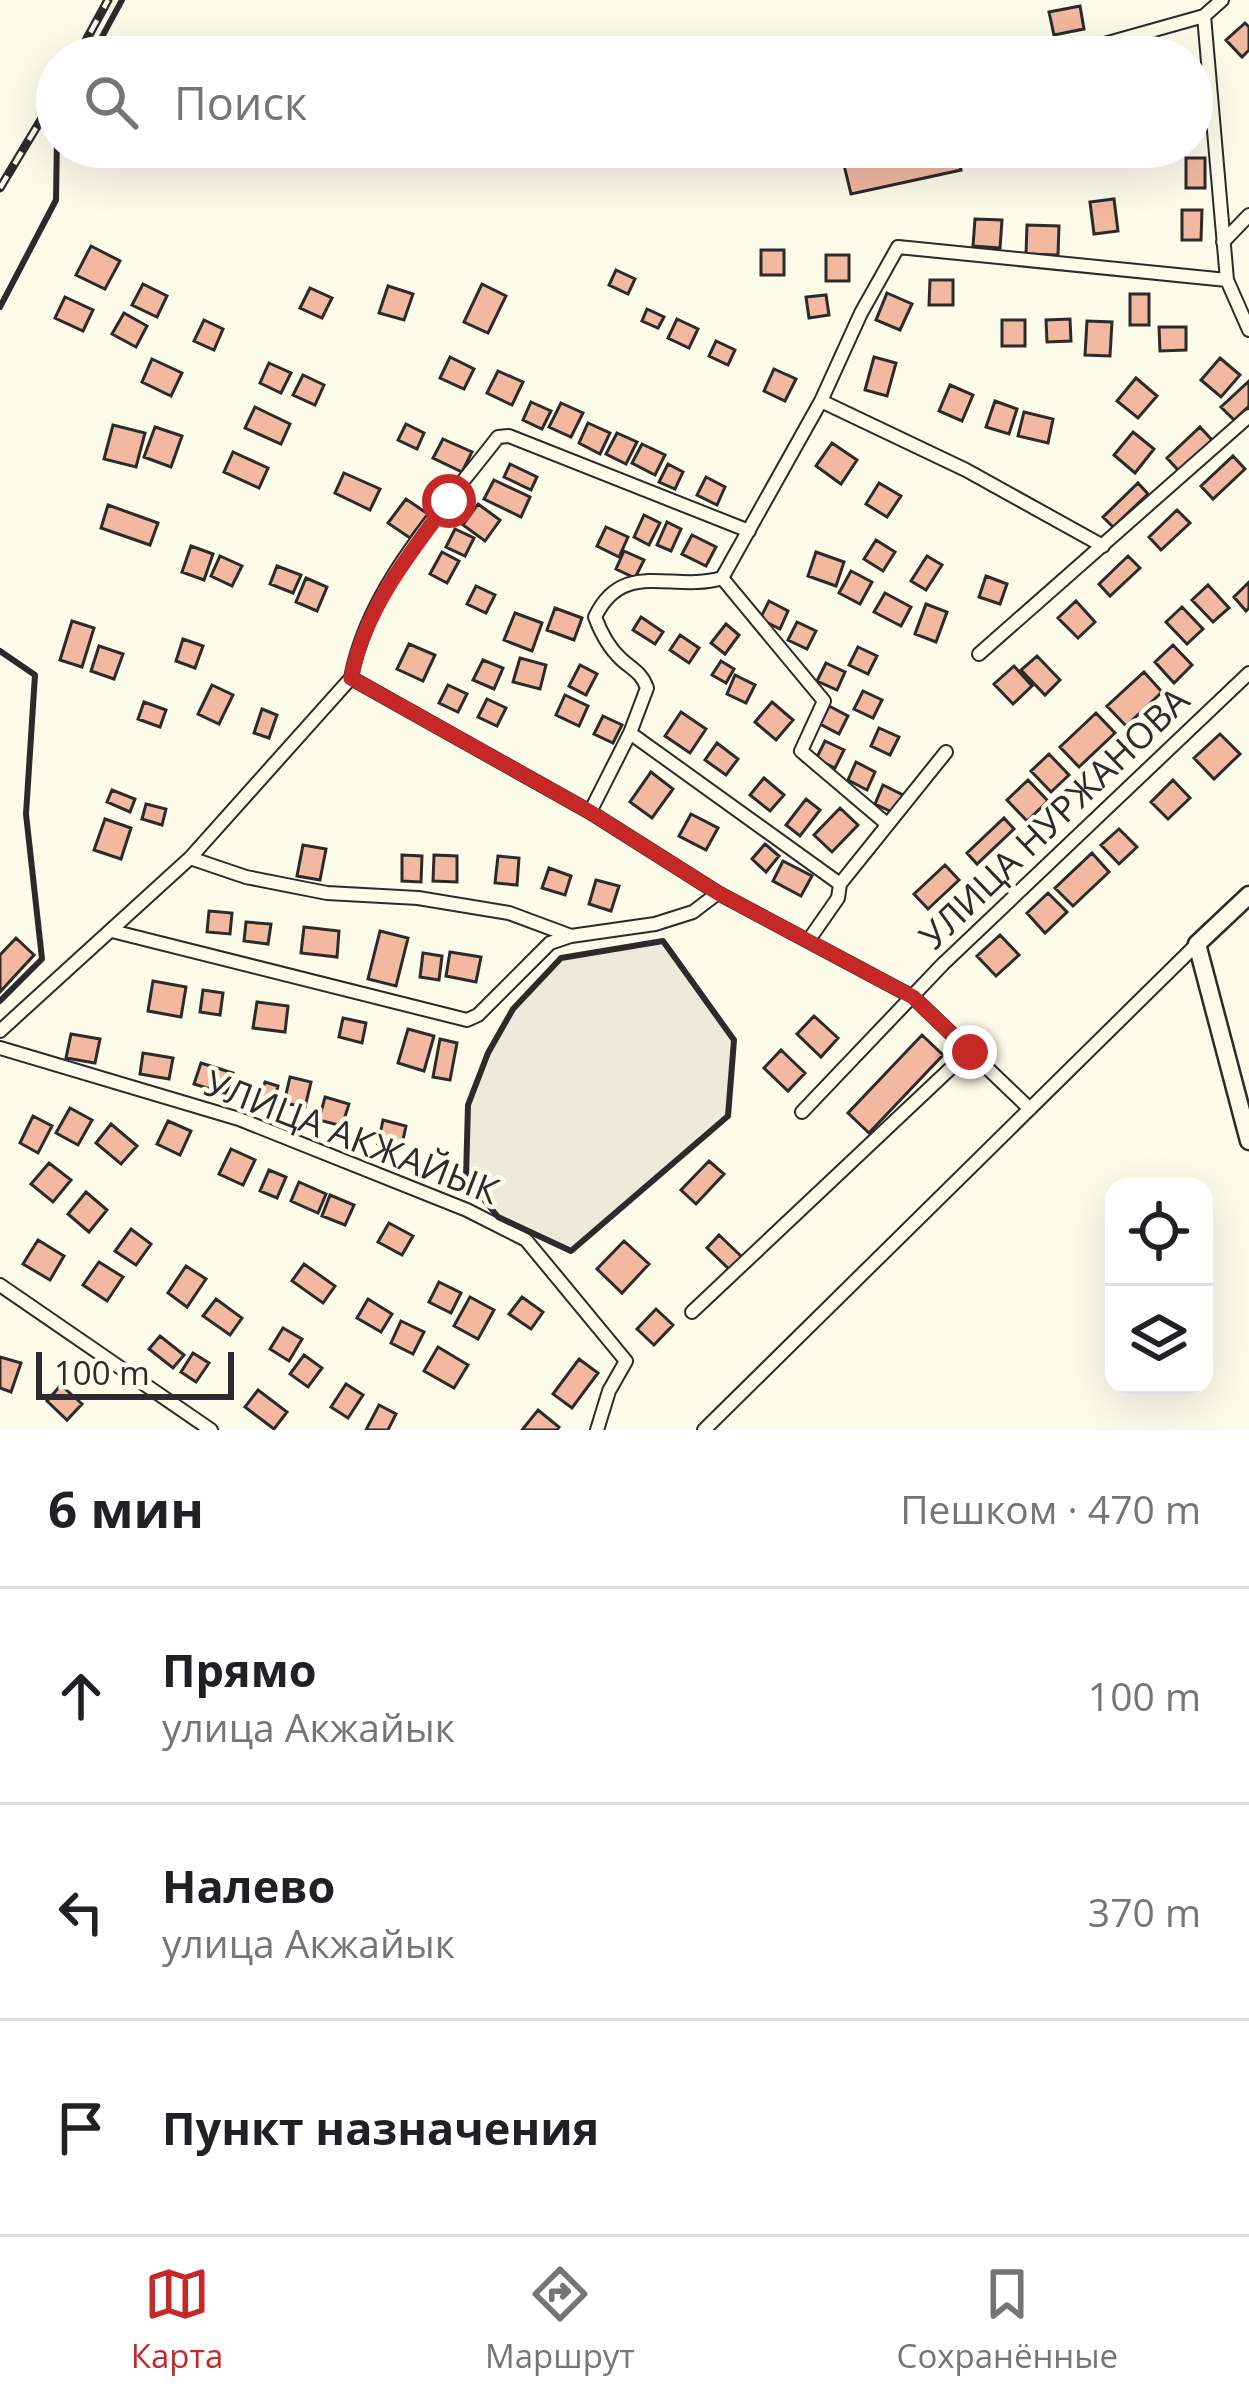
<!DOCTYPE html>
<html lang="ru">
<head>
<meta charset="utf-8">
<style>
  body { margin:0; font-family:"Open Sans",sans-serif; background:#f6f6f6; color:#202124 }
  .controls { position:absolute; right:36px; bottom:36px; display:grid; overflow:hidden; border-radius:24px; box-shadow:0 12px 48px #0002 }
  .controls button { width:108px; height:108px; display:grid; place-items:center; padding:0; border:0; border-bottom:3px solid #e0e0e0; background:#fff; color:#202124; font:60px sans-serif }
  .scale { position:absolute; left:36px; bottom:30px; width:198px; box-sizing:border-box; padding-left:12px; border:6px solid #2b2b2b; border-top:0; font-size:33px; line-height:42px; white-space:nowrap; color:#2b2b2b; -webkit-text-stroke:9px #fdfbea; paint-order:stroke }
  .stop { position:absolute; width:36px; height:36px; margin:-27px; border:9px solid #c62828; border-radius:50%; background:#fff }
  .stop.end { background:#c62828; border-color:#fff; box-shadow:0 3px 12px #0008 }
  .list { margin:0; padding:0; list-style:none }
  h2 { display:flex; justify-content:space-between; align-items:center; height:156px; margin:0; padding:0 48px; font-size:51px }
  h2 small { font-size:39px; font-weight:400; color:#757577 }
  .list li { display:grid; grid-template-columns:78px 1fr auto; gap:36px; align-items:center; box-sizing:border-box; height:216px; padding:0 48px; border-top:3px solid #e0e0e0 }
  .list b { display:block; font-size:45px; white-space:nowrap }
  .list p { margin:0; font-size:39px; white-space:nowrap; color:#757577 }
  .list em { font-size:39px; font-style:normal; color:#757577 }
  .icon { flex:none; width:66px; height:66px; fill:none; stroke:currentColor; stroke-width:2; stroke-linecap:round; stroke-linejoin:round }
  .map { position:relative; flex:none; width:1249px; height:1430px; overflow:hidden }
  .search { position:absolute; background:#fff; box-shadow:0 12px 48px #0002; left:36px; right:36px; top:36px; height:132px; display:flex; align-items:center; gap:30px; box-sizing:border-box; padding:0 42px; border-radius:66px; color:#757577; font-size:45px }
  .sheet { height:804px; background:#fff }
  nav { display:flex; justify-content:space-around; align-items:center; box-sizing:border-box; height:168px; border-top:3px solid #e0e0e0; background:#fff; font-size:33px; color:#757577 }
  nav a { display:grid; justify-items:center; gap:6px }
  nav .on { color:#c62828 }
  .map>svg:first-child { display:block }
</style>
</head>
<body>
<div class="map">
<svg width="1249" height="1430" viewBox="0 0 1249 1430">
  <rect width="100%" height="100%" fill="#fdfbea"/>
  <path fill="#ecebdb" stroke="#74746e" stroke-width="3" d="M663,941L734,1040L728,1116L571,1251L498,1217L466,1177L468,1105L488,1053L513,1009L561,958Z"/>
  <path fill="#f2b8a0" stroke="#2b2b2b" stroke-width="3" d="M1080,6L1084,29L1054,35L1049,12Z
    M1245,23L1249,27V50L1242,57L1226,40Z
    M907,147H956L961,170L851,194L843,161Z
    M1033,147H1085L1034,156Z
    M1186,158H1205V188H1186Z
    M1114,199L1118,231L1094,234L1090,202Z
    M1182,210H1202L1201,240H1182Z
    M975,219L1002,220L1000,248L973,246Z
    M1027,225L1059,226L1058,255L1026,254Z
    M91,246L120,261L105,289L76,275Z
    M761,250H784V275H761Z
    M826,255H849V281H826Z
    M616,270L635,279L628,294L609,285Z
    M930,280H953V305H929Z
    M143,284L167,296L157,317L132,305Z
    M482,284L506,296L488,333L464,322Z
    M388,286L413,294L404,320L379,313Z
    M310,288L332,298L322,318L300,308Z
    M887,293L912,304L900,330L876,320Z
    M1130,294H1149V325H1130Z
    M826,295L829,315L809,318L806,297Z
    M65,297L93,310L83,331L55,318Z
    M647,309L664,317L658,328L642,321Z
    M124,313L147,326L136,347L112,334Z
    M677,319L698,329L689,348L668,338Z
    M1070,319L1071,341L1047,342L1046,320Z
    M204,320L223,329L214,350L194,341Z
    M1002,320H1025V346H1002Z
    M1087,321L1112,322L1110,356L1085,355Z
    M1159,327H1186V350L1160,351Z
    M716,341L735,350L728,365L709,356Z
    M450,357L474,369L464,389L440,378Z
    M874,357L896,363L887,396L865,390Z
    M1220,358L1240,375L1221,397L1201,380Z
    M152,359L182,373L171,396L142,382Z
    M269,363L291,373L281,393L260,383Z
    M774,369L796,379L785,401L764,391Z
    M498,371L523,382L512,405L487,393Z
    M303,375L324,385L315,405L293,395Z
    M1136,378L1157,396L1138,418L1117,401Z
    M1249,381V406L1234,420L1221,407Z
    M950,385L973,395L962,421L939,411Z
    M995,401L1017,409L1009,434L986,427Z
    M531,402L551,411L542,429L523,420Z
    M561,403L583,413L571,437L549,427Z
    M255,407L290,424L281,444L245,428Z
    M1024,412L1053,419L1048,443L1018,436Z
    M588,423L610,433L600,454L579,443Z
    M406,424L424,433L417,449L398,440Z
    M113,425L145,433L136,467L104,459Z
    M155,427L182,436L171,467L144,457Z
    M1200,427L1212,440L1179,471L1167,458Z
    M1133,432L1154,449L1135,473L1114,455Z
    M617,433L637,442L626,464L606,454Z
    M443,439L472,452L462,472L433,458Z
    M832,443L857,460L841,484L816,466Z
    M642,444L665,455L655,475L632,463Z
    M233,452L268,468L259,488L224,472Z
    M1233,456L1245,469L1213,499L1201,486Z
    M510,464L537,477L531,490L504,477Z
    M668,464L683,472L675,489L659,482Z
    M344,473L380,489L370,510L335,493Z
    M706,477L725,487L717,505L697,495Z
    M494,480L530,497L521,517L484,499Z
    M879,483L901,496L887,517L866,504Z
    M1138,483L1148,494L1113,527L1103,517Z
    M406,499L428,514L410,538L388,523Z
    M478,504L500,520L485,541L463,525Z
    M108,505L158,523L150,545L101,528Z
    M1177,510L1190,523L1161,550L1149,537Z
    M644,515L660,523L649,545L634,537Z
    M667,522L681,529L671,551L657,545Z
    M606,527L628,537L619,557L597,546Z
    M455,529L474,538L465,556L446,547Z
    M692,535L716,547L706,566L682,554Z
    M876,540L895,552L883,571L864,559Z
    M191,546L213,554L204,580L182,572Z
    M624,551L644,560L635,578L616,569Z
    M442,552L459,561L447,583L430,574Z
    M816,552L844,562L836,586L808,576Z
    M220,556L242,566L232,586L211,576Z
    M927,556L942,565L926,590L911,581Z
    M1128,556L1140,568L1110,596L1099,584Z
    M277,566L301,575L293,593L270,584Z
    M851,571L872,582L860,604L839,593Z
    M986,576L1007,584L1000,604L979,597Z
    M306,578L327,587L317,611L296,602Z
    M1249,582V608L1246,611L1234,597Z
    M1208,585L1229,608L1213,622L1192,600Z
    M476,586L495,595L486,613L467,604Z
    M885,593L911,607L901,626L874,612Z
    M769,601L788,611L780,629L760,619Z
    M1076,601L1095,622L1078,638L1058,618Z
    M926,604L947,612L936,642L915,634Z
    M1182,607L1203,629L1187,644L1166,622Z
    M555,608L582,618L574,640L547,630Z
    M515,613L542,623L532,651L504,640Z
    M641,617L663,632L655,644L633,630Z
    M72,621L94,628L82,667L60,660Z
    M797,622L816,631L807,649L788,640Z
    M726,624L739,635L725,654L711,643Z
    M680,635L699,648L689,663L670,650Z
    M183,639L203,646L195,668L176,661Z
    M409,644L435,655L423,681L397,669Z
    M1173,645L1192,665L1174,683L1155,662Z
    M99,646L123,654L114,679L91,671Z
    M858,647L877,656L868,674L849,665Z
    M1037,656L1060,680L1045,695L1021,670Z
    M520,658L546,665L540,689L513,682Z
    M483,660L503,668L494,689L473,680Z
    M721,661L734,669L726,683L712,675Z
    M826,663L845,672L837,690L817,681Z
    M580,665L597,674L586,695L569,686Z
    M1014,666L1032,686L1013,704L994,684Z
    M1144,672L1162,692L1126,726L1107,706Z
    M735,675L755,685L746,703L727,694Z
    M212,685L233,695L219,724L198,714Z
    M448,685L467,694L458,712L439,703Z
    M863,691L882,700L873,718L854,709Z
    M565,695L588,706L579,726L556,715Z
    M487,699L506,708L497,726L478,717Z
    M144,702L166,710L160,727L138,719Z
    M772,702L793,720L776,740L755,722Z
    M829,706L848,716L839,734L820,724Z
    M262,709L277,715L269,738L254,733Z
    M681,712L706,729L690,753L665,736Z
    M1096,713L1115,733L1079,767L1060,747Z
    M603,716L622,725L613,743L594,734Z
    M879,728L899,737L890,755L871,746Z
    M1220,734L1240,754L1214,779L1194,758Z
    M825,741L844,750L835,768L816,759Z
    M717,743L738,759L726,775L705,760Z
    M1049,754L1069,775L1051,792L1031,771Z
    M856,762L875,772L867,790L848,780Z
    M651,772L673,789L652,818L630,802Z
    M764,778L784,795L770,811L750,795Z
    M1028,780L1048,801L1027,821L1007,800Z
    M1173,780L1190,798L1168,819L1151,802Z
    M883,785L903,795L894,813L875,804Z
    M112,790L135,799L130,812L107,802Z
    M806,799L820,810L800,836L786,825Z
    M146,804L166,809L162,825L142,819Z
    M840,808L858,825L832,852L814,835Z
    M691,814L718,828L706,850L679,836Z
    M1004,818L1014,829L977,864L967,853Z
    M105,819L131,828L121,859L94,850Z
    M1119,829L1137,847L1119,864L1101,845Z
    M765,844L779,856L766,872L752,859Z
    M303,845L326,849L320,880L297,876Z
    M1092,853L1109,872L1073,906L1055,888Z
    M402,855L422,856L421,882L402,881Z
    M434,855L457,856V882L433,881Z
    M498,856L519,858L517,885L495,883Z
    M783,861L812,876L801,896L773,881Z
    M945,865L959,880L928,909L914,894Z
    M549,868L571,876L565,895L542,888Z
    M596,880L619,886L611,911L589,904Z
    M1048,893L1067,912L1045,933L1027,913Z
    M209,911L232,913L230,934L207,932Z
    M246,922L271,924L268,944L244,941Z
    M304,927L339,931L337,957L301,953Z
    M380,931L408,938L396,986L368,979Z
    M1000,935L1019,955L996,976L977,956Z
    M16,938L34,955L0,992V955Z
    M450,952L481,957L476,982L446,976Z
    M423,953L442,956L439,980L420,977Z
    M153,981L186,987L181,1017L148,1011Z
    M203,990L223,993L220,1015L200,1012Z
    M257,1002L288,1006L285,1032L253,1028Z
    M814,1016L838,1038L821,1057L797,1034Z
    M343,1018L366,1023L362,1043L339,1037Z
    M408,1029L434,1036L424,1071L398,1063Z
    M71,1034L100,1039L95,1063L66,1058Z
    M922,1035L943,1055L869,1133L848,1113Z
    M440,1039L457,1043L450,1080L433,1077Z
    M781,1050L805,1073L788,1091L764,1068Z
    M143,1053L173,1058L169,1079L140,1074Z
    M201,1063L233,1073L226,1094L194,1084Z
    M290,1077L311,1082L305,1107L284,1103Z
    M265,1082L278,1086L271,1111L257,1107Z
    M325,1097L349,1104L342,1126L319,1120Z
    M70,1108L92,1120L78,1145L56,1133Z
    M33,1116L52,1126L38,1153L20,1143Z
    M383,1120L406,1126L401,1149L378,1144Z
    M168,1121L191,1131L180,1155L157,1144Z
    M111,1124L137,1146L121,1164L96,1143Z
    M231,1149L255,1160L243,1185L219,1174Z
    M709,1161L724,1174L696,1204L681,1190Z
    M49,1163L71,1180L53,1202L31,1184Z
    M269,1170L286,1177L277,1198L260,1191Z
    M299,1182L326,1194L318,1213L291,1201Z
    M86,1192L107,1210L89,1232L68,1214Z
    M330,1195L354,1205L345,1225L322,1216Z
    M389,1223L413,1236L402,1255L378,1242Z
    M131,1229L151,1244L136,1265L115,1251Z
    M719,1235L742,1257L730,1270L707,1248Z
    M38,1240L64,1256L50,1280L23,1264Z
    M624,1241L649,1264L622,1293L597,1269Z
    M99,1262L123,1277L107,1301L83,1285Z
    M304,1264L335,1286L323,1303L292,1281Z
    M186,1266L206,1279L187,1307L168,1293Z
    M439,1282L461,1293L451,1313L429,1302Z
    M470,1297L494,1310L478,1339L454,1326Z
    M522,1297L543,1312L531,1329L509,1314Z
    M216,1299L242,1318L230,1335L203,1316Z
    M368,1299L392,1314L381,1332L357,1318Z
    M656,1309L673,1325L654,1345L637,1329Z
    M401,1321L424,1332L413,1354L391,1343Z
    M283,1328L302,1339L289,1361L270,1349Z
    M160,1336L184,1355L173,1368L149,1349Z
    M438,1347L468,1365L454,1388L424,1371Z
    M193,1353L209,1363L196,1382L181,1372Z
    M304,1355L322,1368L308,1387L290,1374Z
    M0,1357L21,1363L11,1392L0,1388Z
    M579,1359L598,1373L572,1408L553,1394Z
    M346,1384L363,1395L348,1418L331,1407Z
    M61,1385L82,1404L67,1420L47,1401Z
    M258,1390L287,1412L274,1429L245,1407Z
    M379,1405L396,1414L388,1430H366Z
    M538,1410L559,1427L557,1430H522Z"/>
  <g fill="none" stroke-linecap="round" stroke-linejoin="round">
    <defs>
      <path id="minor" d="M1204,16L1227,280L1249,330
        M1058,57L1204,16L1222,0
        M1223,242L1249,215
        M821,401L966,470L1103,546
        M722,578L824,701L801,751L887,824
        M979,654L1249,416
        M351,678C368,586 442,510 498,437L509,436L749,531
        M630,733L647,688C642,673 633,670 621,659C608,647 601,633 595,617C623,558 673,593 722,578L821,401L861,313L898,247L1227,280
        M590,812L630,733L840,884
        M190,858L246,877L327,893L418,898L509,913L571,936
        M112,931L467,1020L478,1015L550,943L571,936L655,924L693,912L718,893
        M808,941L838,898L840,884L946,752
        M0,1031L190,858L351,678L590,812L718,893L913,997L1030,1109
        M0,1048L239,1119L467,1210L526,1240L626,1361L609,1391L597,1430
        M802,1112L943,964L1249,673
        M0,1285L211,1430
        M692,1312L969,1051
        M704,1430L1197,944"/>
      <path id="secondary" d="M1249,895L1197,944L1249,1141"/>
    </defs>
    <use href="#minor" stroke="#2b2b2b" stroke-width="16"/>
    <use href="#secondary" stroke="#2b2b2b" stroke-width="21"/>
    <use href="#minor" stroke="#fdfbea" stroke-width="12"/>
    <use href="#secondary" stroke="#fdfbea" stroke-width="16"/>
    <defs>
      <path id="rail" d="M77,57L108,0
        M0,188L57,93"/>
    </defs>
    <use href="#rail" stroke="#2b2b2b" stroke-width="9"/>
    <use href="#rail" stroke="#fdfbea" stroke-width="4.5" stroke-dasharray="14" stroke-linecap="butt"/>
    <path stroke="#2b2b2b" stroke-width="6" d="M91,57L122,0
      M0,307L56,200L57,137
      M0,651L35,675L26,814L42,959L0,1001
      M663,941L734,1040L728,1116L571,1251L498,1217L466,1177L468,1105L488,1053L513,1009L561,958Z"/>
  </g>
  <g fill="none" stroke-linecap="round" stroke-linejoin="round">
    <path stroke="#c62828" stroke-width="15" d="M449,501C408,555 364,611 351,678L590,812L718,893L913,997L970,1052"/>
  </g>
  <g text-anchor="middle" stroke-width="9" stroke-linejoin="round" paint-order="stroke">
    <g font-size="36" fill="#2b2b2b" stroke="#fdfbea">
      <text transform="translate(1054 818) rotate(-44)" y="13">УЛИЦА НУРЖАНОВА</text>
      <text transform="translate(352 1137) rotate(21)" y="13">УЛИЦА АКЖАЙЫК</text>
    </g>
  </g>
</svg>
<div class="controls">
<button><svg class="icon" aria-label="locate" viewBox="0 0 24 24"><circle cx="12" cy="12" r="6"/><path d="M12 2v4M12 18v4M2 12h4M18 12h4"/></svg></button>
<button><svg class="icon" aria-label="layers" viewBox="0 0 24 24"><path d="M12 4l9 5-9 5-9-5zM3 14l9 5 9-5"/></svg></button>
</div>
<div class="scale">100 m</div>
<div class="stop" style="left:449px;top:501px"></div>
<div class="stop end" style="left:970px;top:1052px"></div>
<div class="search"><svg class="icon" aria-label="search" viewBox="0 0 24 24"><circle cx="10" cy="10" r="6"/><path d="M15 15l6 6"/></svg>Поиск</div>
</div>
<section class="sheet">
<h2>6 мин<small>Пешком · 470 m</small></h2>
<ul class="list">
<li><svg class="icon" aria-label="ahead" viewBox="0 0 24 24"><path d="M12 20V5M6 11l6-6 6 6"/></svg><div><b>Прямо</b><p>улица Акжайык</p></div><em>100 m</em></li>
<li><svg class="icon" aria-label="left" viewBox="0 0 24 24"><path d="M17 20v-9H6M10 6l-5 5 5 5"/></svg><div><b>Налево</b><p>улица Акжайык</p></div><em>370 m</em></li>
<li><svg class="icon" aria-label="arrive" viewBox="0 0 24 24"><path d="M6 21V4h12l-3 4 3 4H6"/></svg><div><b>Пункт назначения</b></div></li>
</ul>
</section>
<nav>
<a class="on"><svg class="icon" aria-label="map" viewBox="0 0 24 24"><path d="M3 6l6-2 6 2 6-2v14l-6 2-6-2-6 2zM9 4v14M15 6v14"/></svg>Карта</a>
<a><svg class="icon" aria-label="directions" viewBox="0 0 24 24"><path d="M12 3l9 9-9 9-9-9zM9 14v-3h6M13 9l2 2-2 2"/></svg>Маршрут</a>
<a><svg class="icon" aria-label="saved" viewBox="0 0 24 24"><path d="M7 4h10v16l-5-4-5 4z"/></svg>Сохранённые</a>
</nav>
</body>
</html>
